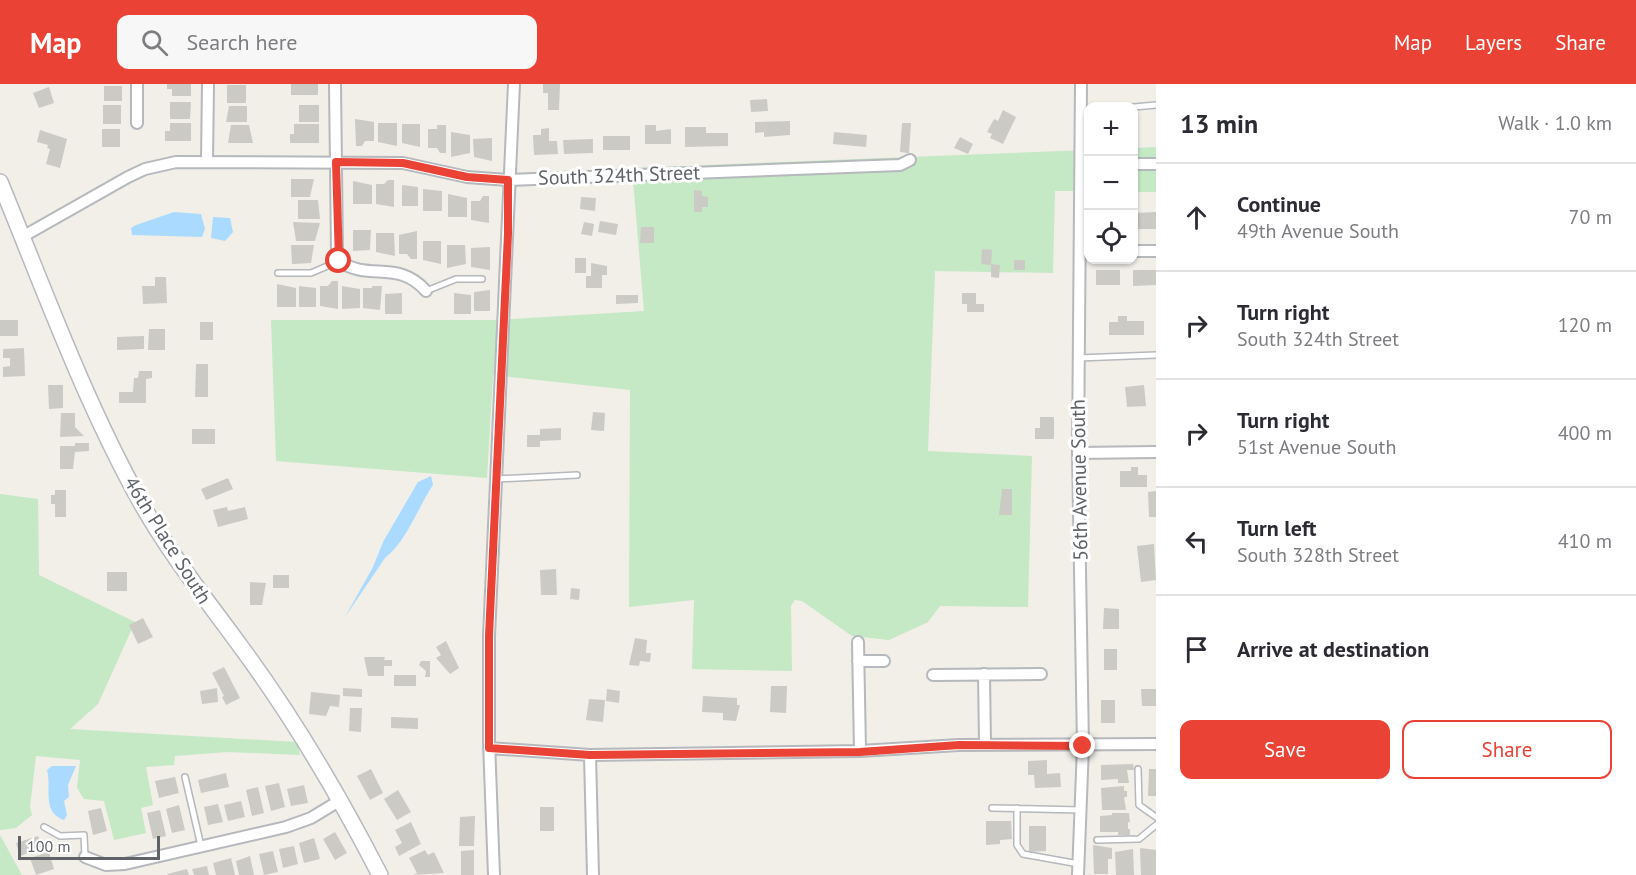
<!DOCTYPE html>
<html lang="en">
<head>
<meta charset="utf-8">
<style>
  body { margin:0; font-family:"PT Sans",sans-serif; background:#f7f7f7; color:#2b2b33 }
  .controls { position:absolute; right:18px; top:18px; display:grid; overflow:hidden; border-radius:12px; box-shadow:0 2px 4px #0004 }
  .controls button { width:54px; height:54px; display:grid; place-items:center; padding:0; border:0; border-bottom:2px solid #e1e1e2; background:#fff; color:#2b2b33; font:30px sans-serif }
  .scale { position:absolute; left:18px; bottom:15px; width:142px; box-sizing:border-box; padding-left:6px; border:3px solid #5f6368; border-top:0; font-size:16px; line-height:21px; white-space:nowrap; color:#5f6368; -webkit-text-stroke:4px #fff; paint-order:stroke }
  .stop { position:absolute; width:18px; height:18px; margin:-14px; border:4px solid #ea4335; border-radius:50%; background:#fff }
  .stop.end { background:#ea4335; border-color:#fff; box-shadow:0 2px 6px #0008 }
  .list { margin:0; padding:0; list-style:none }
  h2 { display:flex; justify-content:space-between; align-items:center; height:78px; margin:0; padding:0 24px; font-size:26px }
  h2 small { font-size:20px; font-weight:400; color:#7c7c81 }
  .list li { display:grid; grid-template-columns:39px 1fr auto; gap:18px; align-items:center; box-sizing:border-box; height:108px; padding:0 24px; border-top:2px solid #e1e1e2 }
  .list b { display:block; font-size:22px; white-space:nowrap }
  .list p { margin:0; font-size:20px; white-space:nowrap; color:#7c7c81 }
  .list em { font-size:20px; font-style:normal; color:#7c7c81 }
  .actions { display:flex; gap:12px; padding:18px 24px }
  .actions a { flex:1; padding:14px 0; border:2px solid #ea4335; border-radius:12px; text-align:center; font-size:21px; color:#ea4335 }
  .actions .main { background:#ea4335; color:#fff }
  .icon { flex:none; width:33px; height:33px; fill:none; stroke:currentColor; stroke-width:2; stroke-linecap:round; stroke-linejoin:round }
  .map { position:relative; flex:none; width:1156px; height:791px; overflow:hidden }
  header { display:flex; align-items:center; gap:36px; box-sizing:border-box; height:84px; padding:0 30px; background:#ea4335; color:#fff }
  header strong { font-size:28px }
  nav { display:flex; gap:33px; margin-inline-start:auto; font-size:21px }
  .search { width:420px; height:54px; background:#f7f7f7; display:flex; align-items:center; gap:15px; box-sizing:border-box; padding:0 21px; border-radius:12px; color:#7c7c81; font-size:22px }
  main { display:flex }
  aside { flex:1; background:#fff }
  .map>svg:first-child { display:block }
</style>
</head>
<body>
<header>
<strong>Map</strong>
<div class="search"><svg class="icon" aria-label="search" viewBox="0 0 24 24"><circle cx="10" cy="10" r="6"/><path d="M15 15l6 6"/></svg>Search here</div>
<nav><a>Map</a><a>Layers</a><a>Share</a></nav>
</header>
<main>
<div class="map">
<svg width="1156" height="791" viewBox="0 0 1156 791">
  <rect width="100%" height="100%" fill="#f1efe8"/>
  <path fill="#c5e8c5" d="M1156,63V108H1134V64Z
    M1088,66V107H1055L1053,189L935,187L928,367L1032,372L1028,523L940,522L928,538L889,556L852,552L802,517L795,516L791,522L792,587L692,585L694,516L629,523L630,306L493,291L487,394L276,377L271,236H497L644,227L632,84Z
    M0,410L38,415L39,491L135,538L98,620L70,645L297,658L300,671L227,668L175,672L174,681L146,683L153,721L141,724L146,749L114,756L104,717L84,715L77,704L80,676L36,672L30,723L32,731L16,744L0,746Z
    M0,751L22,791H0Z"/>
  <path fill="#aadaff" d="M174,128L201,130L205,145L202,153L132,151L131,144L136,141Z
    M213,133L230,134L233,148L225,157L211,154Z
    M431,392L433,401C417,425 408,455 385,474L345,533L373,483L383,458L418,398Z
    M52,682H76L68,701L69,713L64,717L67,731L64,736C41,728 52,704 47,686Z"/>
  <path fill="#cccac5" d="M167,0H191V12H172V5H167Z
    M291,0H318V11H291Z
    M543,0H560L559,26H548V9H543Z
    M227,1H246V19H227Z
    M104,2H122V17H104Z
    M49,3L54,19L39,24L33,9Z
    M767,15L768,27L751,28L750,16Z
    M170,18H191L190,35H170Z
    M103,21H121V40H103Z
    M299,21H319V38H299Z
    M229,22H247V38H226Z
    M1003,26L1016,33L1003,60L990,54L992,50L987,48L994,35L998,37Z
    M355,35L374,38V57H365L362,62H356Z
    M790,37V51L764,53V48L755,49V38Z
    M170,39H191V57H165V47H170Z
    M378,39H397V62L378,58Z
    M902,39H911L909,69L900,68Z
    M294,40H319V59H290V50H294Z
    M402,40H420V63L402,59Z
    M231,41H249L253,59H228Z
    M437,41H446V69H440L437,64H428V45H437Z
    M645,41H656V47L671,45V60H645Z
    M685,43H706V49H728V62L685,63Z
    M549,44V57H557L558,70L534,71L533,51H541V45Z
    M102,45H120V63H102Z
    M40,46L67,55L60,84L46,80L50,65L47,64L48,61L37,58Z
    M451,48L470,51V69L451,73Z
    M834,48L867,51L866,63L833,60Z
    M603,52H630V66H603Z
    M960,53L973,60L968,70L954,64Z
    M492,54V77L474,73L473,55Z
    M593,55V69L564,70L563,56Z
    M291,95H314L310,113H291Z
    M388,96H394V123L376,120V100H384Z
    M353,97L372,101V120H353Z
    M402,101L418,103V122H402Z
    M423,105L442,107V127H423Z
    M694,106L702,107V112L708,113V123H702V128H694Z
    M448,110L467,114V133H448Z
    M483,112H489V139L471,136V117H480Z
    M581,113L596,114L595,127L580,125Z
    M298,116H318L320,135H298Z
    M1156,128V145H1135V129Z
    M600,137L618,140L616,151L598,148Z
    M293,138L320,139L315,157H296Z
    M584,138L594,140L592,152L581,150Z
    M641,143H654V159H640Z
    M353,146H371L370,166L353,167Z
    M417,147V175H411L407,170H399V151Z
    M376,149H394L395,172L376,168Z
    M423,157H441V180L423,176Z
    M291,161H314L311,179L292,180Z
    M447,161H465L466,180L447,184Z
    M490,163V186L471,183V164Z
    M982,165L992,166L991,181L981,180Z
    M575,174H586V189H575Z
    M1014,176H1025V186H1014Z
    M591,179L607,182V191H602V204H586V192H591Z
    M991,180L1000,181L999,194L991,193Z
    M1096,186H1120V201H1096Z
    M1133,186H1156V201L1133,202Z
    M155,193H166L167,219L143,220L142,202H155Z
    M332,197H338V225L320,222V202H328Z
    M277,200L296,204V223H277Z
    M299,202L316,204V223H299Z
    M342,202L360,205V224L342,225Z
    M372,202H382L380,226L363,224V204H372Z
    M490,206V227H474V208Z
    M402,209V230H385V210Z
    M454,209L471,211V230H454Z
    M962,209H976V220H984V228H967V220H962Z
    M616,211H638V219L616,220Z
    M1118,232H1127V237H1144V251H1109V238H1118Z
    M0,236H18V252H0Z
    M200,238H213V256H200Z
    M149,245H165V266H148Z
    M144,252V265L117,266V253Z
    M24,264L25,292L3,293V283L10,282V274H3V265Z
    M196,280H208V313H195Z
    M139,287H152V294L146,295V319H119V308H133L134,294H138Z
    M48,301H63V324L49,325Z
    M1144,301L1146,322L1127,323L1125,303Z
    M593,328L605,329L604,347L591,346Z
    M61,329H75V343L84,352L60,353Z
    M1040,333H1054V355H1035V344H1040Z
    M561,344V356L540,357V363H527V351H540V345Z
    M192,345H215V360H192Z
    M75,359H89V367L75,368L73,385H60V362H75Z
    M1131,383H1138V391H1147V403H1120V387H1131Z
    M228,394L233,405L206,416L201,405Z
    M1002,405H1012V431H999Z
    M55,406H66V433H55V420H51V411H55Z
    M1156,407V433H1149L1148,408Z
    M227,423L228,427L245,423L248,435L218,443L213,426Z
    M1154,460L1156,496L1141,498L1137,462Z
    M556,485L557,511H541L540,486Z
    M107,488H127V507H107Z
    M273,491H289V504H273Z
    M250,498L266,499L262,521H250Z
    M571,504L580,505L579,516L570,515Z
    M1104,524L1119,525V545H1103Z
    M143,534L153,553L138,560L129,541Z
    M635,554L647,556L646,569H651L650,578L640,577L639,582L629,581Z
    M446,557L459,584L450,590L436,574L441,571L436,563Z
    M1104,565H1117V586H1104Z
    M364,573H385L384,576H392V582H384V592H368Z
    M421,577H430V593H425L426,587L419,581Z
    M224,583L240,614L226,621L222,613L224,612L212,589Z
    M394,591H416V602H394Z
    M771,602H787L786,629L770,628Z
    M217,604L218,618L202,620L200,607Z
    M343,604L362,605V613L343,612Z
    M607,605L620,607L619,619L606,617Z
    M1141,605H1156V622H1142Z
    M311,608L340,611L339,623L330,622L326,632L309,630Z
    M703,612L737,614V621H740L736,637L723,636V629L702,628Z
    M589,615L605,616L603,638L586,636Z
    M1101,616H1115V639H1101Z
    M350,624H362L361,648L349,647Z
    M391,633L418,634V645L391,644Z
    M1047,676V690L1060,689L1061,703L1035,704L1034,691H1028V677Z
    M1133,680L1134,686H1127L1129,699H1118V695L1101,696V681Z
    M371,685L383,709L370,716L357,692Z
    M1149,685H1156V712H1148Z
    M226,689L229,703L201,709L198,696Z
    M175,693L179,709L159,714L155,697Z
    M279,699L285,723L271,727L265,702Z
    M304,701L308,719L291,722L287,705Z
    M1124,702V707H1127V713H1124L1126,726H1102L1101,704Z
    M258,703L264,729L252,732L246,706Z
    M398,706L411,728L397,736L384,715Z
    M241,717L245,733L228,737L224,721Z
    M218,720L223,738L208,741L204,723Z
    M179,721L185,746L172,749L166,725Z
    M540,723H554V747H540Z
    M101,724L107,747L93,751L88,727Z
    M160,726L166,752L153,755L147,729Z
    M1112,729H1129L1130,738H1128V745H1130V751H1118V748H1100V732L1112,731Z
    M475,732L474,762H459L460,733Z
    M986,737H1011L1012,755L1000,756V760L986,761Z
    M411,738L421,760L399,772L395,763L402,759L395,746Z
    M1029,742H1046V767L1029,768Z
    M335,748L347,769L335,776L323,755Z
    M38,752L42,765L20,772L16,759Z
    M314,754L320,775L304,779L299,759Z
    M1093,761L1112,764V775H1108V790H1094Z
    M294,762L298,780L283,784L279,765Z
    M1140,764L1156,766V791H1141Z
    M1133,765L1134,791H1116L1115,768Z
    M425,766L428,771L434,768L444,789L413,791L417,789L409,774Z
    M474,766V791H461V767Z
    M273,767L278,788L264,791L259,770Z
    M49,768L54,785L36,791L30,774Z
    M250,772L254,791H239L236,777Z
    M231,774L235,791H216L213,779Z
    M207,782L209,791H194L192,785Z
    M187,785L189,791H168L167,790Z"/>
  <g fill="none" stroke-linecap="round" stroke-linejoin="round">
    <defs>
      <path id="lane" d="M1134,23L1156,21
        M278,189H311L339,177
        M426,207L456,195H482
        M1078,274L1156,271
        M496,395L577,391
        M1138,685L1139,721L1156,733
        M185,693L201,762
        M992,724L1080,726
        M1017,724V761L1023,770L1079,780
        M44,743L60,752L84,751L85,773
        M1097,756L1139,755L1156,741"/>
      <path id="street" d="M137,0V39
        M335,0L337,168L339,177C370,198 398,175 426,207
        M207,77L208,0
        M1134,80H1156
        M22,153L128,93L145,85L176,78L403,79L467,93L508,96L900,81L910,76
        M1134,167H1156
        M1078,369L1156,368
        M858,558L860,667
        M858,577H884
        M984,590L985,661
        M933,591L1041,590
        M489,664L590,671L860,667L959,661L1156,660
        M590,671L593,791
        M85,773L106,781L125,780L286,743L311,734L339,717
        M494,791L489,658V552L514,0
        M1078,791L1083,662L1078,369L1081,0"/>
      <path id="secondary" d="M0,98C44,205 84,316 140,417C169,469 206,515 241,563C292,632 341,715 380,791"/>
    </defs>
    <use href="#lane" stroke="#b5b8bc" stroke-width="8"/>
    <use href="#street" stroke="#b5b8bc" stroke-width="14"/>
    <use href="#secondary" stroke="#b6babf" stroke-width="18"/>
    <use href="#lane" stroke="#fff" stroke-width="5"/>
    <use href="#street" stroke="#fff" stroke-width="10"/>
    <use href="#secondary" stroke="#fff" stroke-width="15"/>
  </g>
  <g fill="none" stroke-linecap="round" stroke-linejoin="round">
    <path stroke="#ea4335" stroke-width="8" d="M339,177L336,78L403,79L467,93L508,96V150L489,552V664L590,671L860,668L959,661L1083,662"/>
  </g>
  <g text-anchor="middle" stroke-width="6" stroke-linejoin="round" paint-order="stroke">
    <g font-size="20" fill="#5f6368" stroke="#fff">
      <text transform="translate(619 91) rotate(-2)" y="7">South 324th Street</text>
      <text transform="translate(1079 396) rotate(-91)" y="7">56th Avenue South</text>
      <text transform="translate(168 456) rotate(58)" y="7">46th Place South</text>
    </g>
  </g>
</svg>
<div class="controls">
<button>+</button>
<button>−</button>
<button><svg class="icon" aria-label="locate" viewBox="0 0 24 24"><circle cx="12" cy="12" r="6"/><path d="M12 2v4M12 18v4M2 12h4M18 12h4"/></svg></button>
</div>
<div class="scale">100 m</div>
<div class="stop" style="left:339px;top:177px"></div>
<div class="stop end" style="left:1083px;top:662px"></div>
</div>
<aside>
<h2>13 min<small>Walk · 1.0 km</small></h2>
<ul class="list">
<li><svg class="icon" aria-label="ahead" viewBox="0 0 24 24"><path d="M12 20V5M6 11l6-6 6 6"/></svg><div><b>Continue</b><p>49th Avenue South</p></div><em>70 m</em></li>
<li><svg class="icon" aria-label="right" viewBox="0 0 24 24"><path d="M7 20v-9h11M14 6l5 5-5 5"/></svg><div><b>Turn right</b><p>South 324th Street</p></div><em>120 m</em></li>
<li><svg class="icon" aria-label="right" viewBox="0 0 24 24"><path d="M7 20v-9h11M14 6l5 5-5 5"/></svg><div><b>Turn right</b><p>51st Avenue South</p></div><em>400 m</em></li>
<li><svg class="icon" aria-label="left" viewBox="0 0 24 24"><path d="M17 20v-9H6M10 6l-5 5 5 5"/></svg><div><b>Turn left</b><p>South 328th Street</p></div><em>410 m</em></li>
<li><svg class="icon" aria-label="arrive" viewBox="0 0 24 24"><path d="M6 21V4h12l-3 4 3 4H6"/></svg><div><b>Arrive at destination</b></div></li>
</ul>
<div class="actions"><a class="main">Save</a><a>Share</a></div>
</aside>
</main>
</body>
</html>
